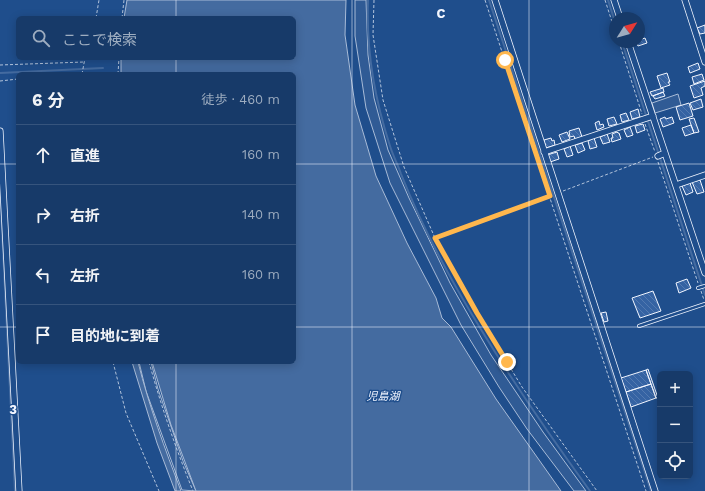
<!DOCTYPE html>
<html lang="ja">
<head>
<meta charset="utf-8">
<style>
  body { margin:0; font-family:"Work Sans","Noto Sans JP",sans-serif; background:#20416f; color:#f1f3f6 }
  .controls { position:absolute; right:12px; bottom:12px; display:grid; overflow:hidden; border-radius:6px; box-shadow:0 2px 10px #0003 }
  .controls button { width:36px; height:36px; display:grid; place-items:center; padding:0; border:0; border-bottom:1px solid #36547d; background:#173a69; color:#f1f3f6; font:20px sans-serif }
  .compass { position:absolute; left:609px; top:12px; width:36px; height:36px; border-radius:50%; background:#173a69; box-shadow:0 2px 10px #0003; rotate:53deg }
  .stop { position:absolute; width:12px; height:12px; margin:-9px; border:3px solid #ffb74d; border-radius:50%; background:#fff }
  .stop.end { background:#ffb74d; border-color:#fff; box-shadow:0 1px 4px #0008 }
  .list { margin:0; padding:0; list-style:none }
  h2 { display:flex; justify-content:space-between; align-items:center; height:52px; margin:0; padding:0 16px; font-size:17px }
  h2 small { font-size:13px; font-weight:400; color:#9eadc0 }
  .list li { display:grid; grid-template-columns:26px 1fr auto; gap:12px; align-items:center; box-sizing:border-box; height:60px; padding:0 16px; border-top:1px solid #36547d }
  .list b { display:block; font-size:15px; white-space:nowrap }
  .list em { font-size:13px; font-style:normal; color:#9eadc0 }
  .icon { flex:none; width:22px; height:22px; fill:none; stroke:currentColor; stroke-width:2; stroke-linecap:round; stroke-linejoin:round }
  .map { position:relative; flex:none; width:705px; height:491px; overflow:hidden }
  .search { position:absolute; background:#173a69; box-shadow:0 2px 10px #0003; left:16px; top:16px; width:280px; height:44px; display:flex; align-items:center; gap:10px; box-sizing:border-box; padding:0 14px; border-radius:6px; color:#9eadc0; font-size:15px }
  .panel { position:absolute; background:#173a69; box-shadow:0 2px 10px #0003; left:16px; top:72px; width:280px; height:292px; border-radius:6px }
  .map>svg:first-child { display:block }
</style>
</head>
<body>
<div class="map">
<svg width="705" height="491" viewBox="0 0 705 491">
  <defs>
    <pattern id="building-back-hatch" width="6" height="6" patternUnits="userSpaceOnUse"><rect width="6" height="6" fill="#3563a3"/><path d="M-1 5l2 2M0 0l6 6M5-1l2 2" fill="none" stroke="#537ab1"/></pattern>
  </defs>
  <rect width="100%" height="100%" fill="#1f4e8c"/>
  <path fill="#305b95" stroke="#a8bbd7" d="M355,0H366L368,55L374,98L388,150L409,198L450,283L491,355L543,432L586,491H574L527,429L499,387L461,325L390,183L366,108L355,36Z
    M678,94L681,105L655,113L652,103Z
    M139,362H151L158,389L183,461L196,491L182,490L146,391Z"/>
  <path fill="#446ba0" stroke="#a8bbd7" d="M127,0H346L345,35L355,105L376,176L407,243L436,298L442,318L451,327L496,399L561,491H196L171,425L152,362H294V74H121V58H294V18H124Z
    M132,362H138C149,406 165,449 181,491H175L157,443Z"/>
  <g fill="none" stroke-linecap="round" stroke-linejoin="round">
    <path stroke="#446ba0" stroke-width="2" d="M368,0C366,49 375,100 390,146C393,156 398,165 401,174C417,214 436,252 457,289C497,359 542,425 590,491
      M489,0L651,491
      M608,0L615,22
      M622,42L705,295
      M0,73L103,68
      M0,188L15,491"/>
  </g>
  <path fill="url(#building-back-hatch)" stroke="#f2f6ff" d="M705,25V33L700,34L697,28Z
    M645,38L647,43L638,46L636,42H639V40Z
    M698,63L700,69L690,73L688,67Z
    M667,73L670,82H668L670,85L661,88L657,76Z
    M702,74L704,80L694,84L692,77Z
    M705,81V86L701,88L703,95L694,98L690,86Z
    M663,88L664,92L652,96L650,92Z
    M663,92L665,96L655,99L653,96Z
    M701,99L703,107L693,110L690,103Z
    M689,103L693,116L680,120L676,107Z
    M638,109L640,117L632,119L630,112Z
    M626,113L629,120L622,122L620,115Z
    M614,117L617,124L609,126L607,119Z
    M665,117L666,119L672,117L674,123L663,127L660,119Z
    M694,118L699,132L694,133L689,119Z
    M599,121L600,125L603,124L604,127L597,130L595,123Z
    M643,124L645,130L637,133L635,126Z
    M691,125L694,133L685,136L682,128Z
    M630,127L633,135L627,137L624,130Z
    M579,128L582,137L575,139L574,136L570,137L569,131Z
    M567,132L570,139L562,142L559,135Z
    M617,132L618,133H619L621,139L612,142L611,138H613L612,134Z
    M607,134L610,142L603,144L600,137Z
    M551,138L552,141L554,140L555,145L546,148L544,140Z
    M594,138L597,147L590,149L588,141Z
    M582,143L585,150L578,153L575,145Z
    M570,146L573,155L567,157L564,149Z
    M557,152L559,159L550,162L547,155Z
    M700,180L704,192L697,194L692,182Z
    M690,183L693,192L686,195L682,186Z
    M687,279L691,288L679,293L676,283Z
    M653,291L661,311L640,318L632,298Z
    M606,312L608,321L604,322L601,313Z
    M648,369L658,398H656L646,370Z
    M646,370L651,384L626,392L621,378Z
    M651,384L656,398L631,407L626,392Z"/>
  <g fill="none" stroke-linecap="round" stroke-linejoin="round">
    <defs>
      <path id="service" d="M698,288L705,286
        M639,326L705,304"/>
      <path id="minor" d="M495,0L655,491
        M614,0L620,18
        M685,0L705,62
        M628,42L705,273
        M0,131L19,491
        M544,152L653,116
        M658,156L665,153
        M676,185L705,175"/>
    </defs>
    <use href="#service" stroke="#f2f6ff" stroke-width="4"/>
    <use href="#minor" stroke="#f2f6ff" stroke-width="7"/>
    <path stroke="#b3c4dc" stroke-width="1" stroke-dasharray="3 2" stroke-linecap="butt" d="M374,0L373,35L383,100L404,167L435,238L477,313L522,387L597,491
      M485,0L646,491
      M605,0L615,31
      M96,18L99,0
      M122,18L124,0
      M619,42L642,114
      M0,65L84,62
      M82,74L85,58
      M118,74L119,58
      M0,81L18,79
      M645,124L655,152
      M658,162L698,283
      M563,191L653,157
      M435,238L552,195
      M701,291L704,300
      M113,362L126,413L159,491
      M149,362C161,406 176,449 193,491"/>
    <use href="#service" stroke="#1f4e8c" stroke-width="2.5"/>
    <use href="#minor" stroke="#1f4e8c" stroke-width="5.5"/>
  </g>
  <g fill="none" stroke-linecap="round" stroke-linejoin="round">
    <path stroke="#ffb74d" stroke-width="5" d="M505,60L550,196L435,238L477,313L507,362"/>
  </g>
  <path fill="none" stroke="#f2f6ff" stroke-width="1" stroke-opacity="0.55" d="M176,0V18M352,0V491M529,0V491M176,58V74M0,164H18M294,164H705M0,327H18M294,327H705M176,362V491"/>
  <g text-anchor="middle" stroke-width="3" stroke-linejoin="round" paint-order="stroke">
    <g font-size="11" font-style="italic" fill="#f2f6ff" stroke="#1f4e8c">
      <text x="383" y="400">児島湖</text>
    </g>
  </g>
  <g font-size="13" text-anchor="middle" font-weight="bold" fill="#f2f6ff" stroke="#1f4e8c" stroke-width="3" stroke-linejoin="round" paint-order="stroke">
    <text x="441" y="18">C</text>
    <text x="13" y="414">3</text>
  </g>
</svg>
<div class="controls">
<button>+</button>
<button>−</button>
<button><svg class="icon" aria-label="locate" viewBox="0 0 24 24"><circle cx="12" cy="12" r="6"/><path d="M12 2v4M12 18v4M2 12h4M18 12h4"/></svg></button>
</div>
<svg class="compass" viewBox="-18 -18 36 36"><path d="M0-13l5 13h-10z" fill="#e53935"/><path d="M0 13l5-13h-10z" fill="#9eadc0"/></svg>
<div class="stop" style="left:505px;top:60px"></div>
<div class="stop end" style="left:507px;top:362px"></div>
<div class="search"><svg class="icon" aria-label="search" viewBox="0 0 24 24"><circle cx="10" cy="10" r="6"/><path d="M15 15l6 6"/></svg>ここで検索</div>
<section class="panel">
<h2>6 分<small>徒歩 · 460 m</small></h2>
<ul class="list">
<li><svg class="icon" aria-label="ahead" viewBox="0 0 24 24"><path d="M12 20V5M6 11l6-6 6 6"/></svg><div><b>直進</b></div><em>160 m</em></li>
<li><svg class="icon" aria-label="right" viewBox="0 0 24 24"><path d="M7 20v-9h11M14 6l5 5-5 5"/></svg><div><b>右折</b></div><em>140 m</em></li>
<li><svg class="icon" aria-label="left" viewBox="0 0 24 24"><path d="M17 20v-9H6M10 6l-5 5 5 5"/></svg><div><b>左折</b></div><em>160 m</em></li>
<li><svg class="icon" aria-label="arrive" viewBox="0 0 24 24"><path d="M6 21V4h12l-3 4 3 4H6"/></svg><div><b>目的地に到着</b></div></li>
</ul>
</section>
</div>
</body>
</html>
